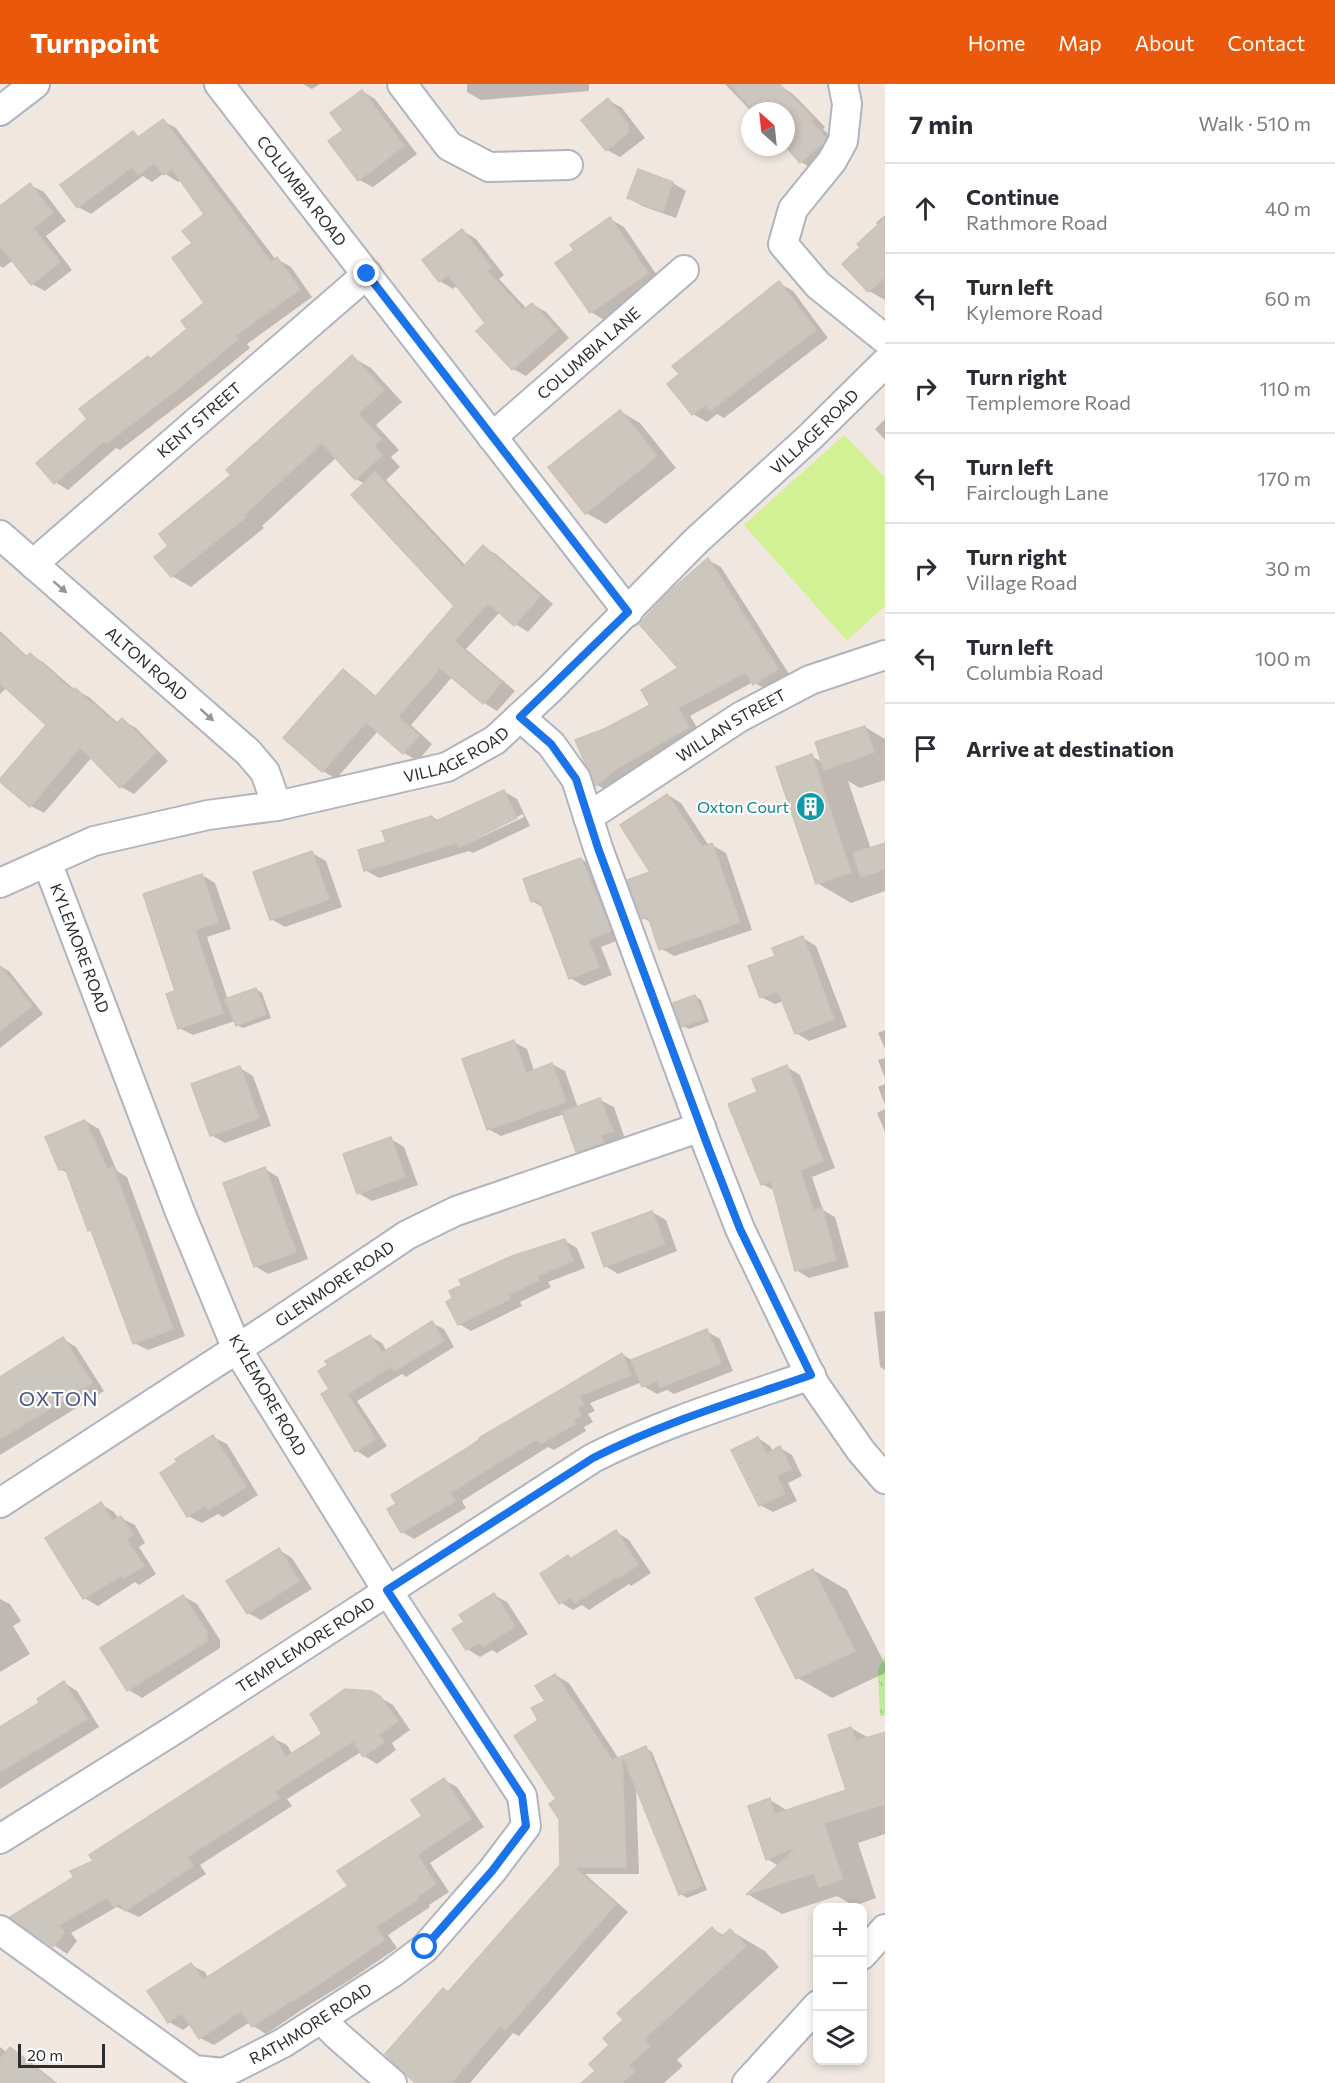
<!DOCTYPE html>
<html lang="en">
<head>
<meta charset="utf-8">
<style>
  body { margin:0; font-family:Commissioner,sans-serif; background:#f2f2f3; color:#2b2b33 }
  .controls { position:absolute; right:18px; bottom:18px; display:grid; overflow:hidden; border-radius:12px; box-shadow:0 3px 9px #0003 }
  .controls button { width:54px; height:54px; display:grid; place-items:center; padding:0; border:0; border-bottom:2px solid #e1e1e2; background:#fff; color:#2b2b33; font:30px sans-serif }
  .compass { position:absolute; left:741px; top:18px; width:54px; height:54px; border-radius:50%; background:#fff; box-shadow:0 3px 9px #0003; rotate:333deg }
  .scale { position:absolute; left:18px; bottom:15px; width:87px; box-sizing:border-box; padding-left:6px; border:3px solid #2e2e2e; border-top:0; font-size:16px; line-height:21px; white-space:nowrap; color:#2e2e2e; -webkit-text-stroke:4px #fff; paint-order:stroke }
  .stop { position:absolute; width:18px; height:18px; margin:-14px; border:4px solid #1a73e8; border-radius:50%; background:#fff }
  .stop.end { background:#1a73e8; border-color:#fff; box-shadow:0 2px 6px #0008 }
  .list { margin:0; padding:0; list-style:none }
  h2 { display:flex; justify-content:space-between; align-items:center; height:78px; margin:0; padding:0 24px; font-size:26px }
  h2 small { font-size:20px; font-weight:400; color:#7c7c81 }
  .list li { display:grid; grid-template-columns:39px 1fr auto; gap:18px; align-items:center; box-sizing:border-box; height:90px; padding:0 24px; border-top:2px solid #e1e1e2 }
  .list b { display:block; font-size:22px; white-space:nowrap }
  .list p { margin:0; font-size:20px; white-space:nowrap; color:#7c7c81 }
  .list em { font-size:20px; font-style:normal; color:#7c7c81 }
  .icon { flex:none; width:33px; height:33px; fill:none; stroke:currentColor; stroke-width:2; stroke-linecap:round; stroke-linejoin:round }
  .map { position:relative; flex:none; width:885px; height:1999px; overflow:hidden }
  header { display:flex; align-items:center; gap:36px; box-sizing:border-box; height:84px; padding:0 30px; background:#ea580c; color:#fff }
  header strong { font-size:28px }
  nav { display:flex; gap:33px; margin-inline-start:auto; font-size:21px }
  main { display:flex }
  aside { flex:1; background:#fff }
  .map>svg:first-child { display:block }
</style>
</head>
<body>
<header>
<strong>Turnpoint</strong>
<nav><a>Home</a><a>Map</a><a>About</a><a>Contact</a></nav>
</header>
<main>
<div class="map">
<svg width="885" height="1999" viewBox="0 0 885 1999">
  <defs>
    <pattern id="forest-crowns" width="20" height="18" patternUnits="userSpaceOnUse" patternTransform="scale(1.5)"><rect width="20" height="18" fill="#bbea99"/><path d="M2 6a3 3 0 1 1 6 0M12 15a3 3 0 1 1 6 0" fill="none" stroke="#a1c984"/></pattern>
  </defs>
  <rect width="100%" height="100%" fill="#f0e8e0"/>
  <path fill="url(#forest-crowns)" d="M885,1571V1632H880L878,1587Z"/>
  <path fill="#d2f194" d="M844,351L885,393V522L847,557L744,441Z"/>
  <path fill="#0003" fill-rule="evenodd" d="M303,0H320L312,5Z
    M467,0H589V7L481,16L467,8Z
    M725,0H778L794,11L825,43L823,45L839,62L814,86L801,78L786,61V27H751Z
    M362,7L375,15L417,70L373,103L359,96L345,46Z
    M608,16L622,24L645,54L620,73L607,66Z
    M163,37L176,44L276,176L277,175L291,183L312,213L247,260L250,264L202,303L120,366L116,364L68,406L55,398L89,336L148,274L152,276L189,245L206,219L194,160L206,131L181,96L178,98L164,89L152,98L143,92L91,130L78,123L133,49L140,53Z
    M639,87L673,99L686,107L676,134L642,122L629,114Z
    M30,101L44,108L66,137L46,152L72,186L45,207L32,200L13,176L3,184L0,182V124Z
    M885,131V216L869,207L862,163L879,142L876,139Z
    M610,135L624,143L661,197L604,236L591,228Z
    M463,147L476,155L504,191L499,195L527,225L532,220L546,228L569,254L526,292L513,285L487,239L458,201L453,205L440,197Z
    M779,199L793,207L828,254L724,334L717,330L707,338L693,330L669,300Z
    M352,273L371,284L402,318L376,341L399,366L391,373L400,383L386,396L466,482L483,463L496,470L553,520L528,548L515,540L500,528L466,565L515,607L497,627L484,619L453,592L411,641L432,660L418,677L404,669L378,647L336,695L323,687L285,654L343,587L356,595L377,613L456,522L365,400L356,395L337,373L262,442L264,444L191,503L172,492L170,462L233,391Z
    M620,327L640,339L676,384L606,440L586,429L550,383Z
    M885,335V356L875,345Z
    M708,476L721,483L791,593L768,607L753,598L690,632L701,650L610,708L597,701L577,657L605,646L652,621L680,584Z
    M0,547L28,573L30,571L43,578L75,606L89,613L119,640L122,636L136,644L168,677L134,710L121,703L92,673L44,729L31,722L48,640L7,603L0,610Z
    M865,643L885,655V696L860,704L848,697L871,765L885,760V807L851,819L817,799L811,672L824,679Z
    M503,707L517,715L530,742L473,769L469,767L379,794L365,786L388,759L432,733L440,737ZM523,730L524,733L460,763L458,761Z
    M668,711L681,719L709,762L712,761L726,769L752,846L674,872L660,864L652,839L643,834Z
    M312,769L326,777L342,823L285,843L271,835Z
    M581,775L595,783L624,854L601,863L612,891L584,902L570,894L544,824L532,817Z
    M202,791L215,799L231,845L207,853L228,916L256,905L262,909L271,934L243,944L237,941L235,937L193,951L179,944L177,908Z
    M803,854L816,862L847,943L809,957L796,949L784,917L775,920L761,913L777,872Z
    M0,882L9,887L43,930L0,964Z
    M695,912L701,916L709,938L689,945L683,942Z
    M885,946V965L878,949Z
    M514,958L527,965L534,987L552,980L565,987L578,1024L600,1016L614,1023L625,1055L591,1075L578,1067L564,1030L501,1052L488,1045Z
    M885,974V994L878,976Z
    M787,983L800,991L835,1084L812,1093L823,1126L835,1133L849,1183L809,1194L796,1186L775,1107L762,1100L759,1009Z
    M240,984L253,992L271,1042L225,1059L211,1051Z
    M885,1000V1021L878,1003Z
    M885,1025V1048L877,1029Z
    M85,1037L99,1045L117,1087L127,1093L185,1252L148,1266L134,1259L93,1148L89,1146L69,1090L60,1085Z
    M391,1055L404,1063L418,1101L372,1117L358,1109Z
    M265,1085L278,1093L308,1175L268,1190L255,1182Z
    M652,1128L666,1136L677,1167L618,1190L605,1182Z
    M565,1157L577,1164L585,1184L548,1198L551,1203L520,1218L522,1222L471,1247L459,1240L454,1215Z
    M885,1227V1286L880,1283L874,1228Z
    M432,1239L444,1245L454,1263L406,1293L402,1290L357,1317L387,1362L368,1374L357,1367L323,1311L331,1305L370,1252L382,1259L387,1268Z
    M706,1247L720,1255L733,1287L674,1310L667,1306L657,1310L643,1302L642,1298L590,1319L595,1327L588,1330L593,1338L584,1343L586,1347L554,1366L548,1363L462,1417L466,1424L414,1455L402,1448L389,1426L622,1270L633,1277Z
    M63,1255L76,1263L104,1307L0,1371V1301Z
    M213,1353L227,1360L258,1411L223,1433L218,1430L202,1439L188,1432Z
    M758,1354L770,1362L773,1368L780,1364L792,1371L802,1392L788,1399L797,1417L773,1428L760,1421Z
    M101,1420L114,1428L119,1435L121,1434L135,1441L145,1459L139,1463L156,1490L139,1501L135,1498L98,1522L84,1514Z
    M616,1448L629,1456L651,1489L631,1502L629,1500L589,1526L582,1521L573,1526L560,1518L568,1473L572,1475Z
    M279,1466L292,1474L312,1505L261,1536L248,1529Z
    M813,1486L847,1506L885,1580V1589L832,1614L798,1594L757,1515Z
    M494,1511L507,1518L528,1550L497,1569L492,1566L480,1573L467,1565L466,1538Z
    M183,1512L197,1520L220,1556V1564L142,1614L129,1606L102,1565Z
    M0,1515L10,1520L21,1537L13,1542L30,1570L0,1588Z
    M555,1591L569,1599L619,1675L622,1674L627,1677L646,1664L652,1668L707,1806L687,1814L681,1810L636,1700L639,1790H585L628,1828L519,1952L513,1949L470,1999H418L449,1909L561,1781L558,1715L541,1636Z
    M64,1599L77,1607L99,1643L0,1705V1645L42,1619Z
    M379,1613L393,1621L410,1646L392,1659L396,1666L377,1680L364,1672L361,1668L287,1715L292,1722L200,1781L206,1790L139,1833L117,1823L71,1849L77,1857L67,1870L13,1833L76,1793L95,1778L273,1654L287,1661L293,1671Z
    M851,1644L869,1654L885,1649V1750L858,1759L876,1814L854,1822L837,1812L782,1830L749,1811L779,1782L767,1775L770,1716L788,1727L848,1707Z
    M444,1696L457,1703L484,1743L430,1779L449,1808L429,1821L430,1823L388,1851L397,1864L350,1896L306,1923L266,1950L253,1942L250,1938L214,1961L200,1954L191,1940L183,1946L169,1938L191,1881L205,1888L208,1894L350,1802L424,1732Z
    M712,1845L725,1852L731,1847L765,1867L779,1883L677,1976L683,1982L664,1999H583L597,1987L612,1962Z
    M0,1963L7,1969L10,1965L24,1973L57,1999H9L0,1992Z"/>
  <path fill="#cbc6be" stroke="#ccc4b9" stroke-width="1.5" d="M730,0H779L813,34L811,37L826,54L823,59L800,79L786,63V27H754Z
    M362,6L404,62L358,97L328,57L343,46L330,29Z
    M608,14L628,40V49L606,67L581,36Z
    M163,35L271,178L277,173L300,205L235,252L238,255L189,296L106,360L104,357L54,400L36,379L87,335L79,325L148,272L150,275L187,245L181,237L204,219L172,174L192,159L182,147L204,130L172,85L164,91L154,79L138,91L132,83L77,124L60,101L133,47L138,53Z
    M638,85L673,98L663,128L627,114Z
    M30,99L53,129L33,144L60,178L31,201L0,162V122Z
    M610,133L648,189L590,229L555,179L574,166L570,161Z
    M885,134V193L868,208L842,180L860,163L857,160Z
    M462,145L491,183L487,187L523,226L532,219L557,246L512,286L476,247L485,239L448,191L439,198L422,176Z
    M779,197L816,246L710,327L705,321L692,331L667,300L679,290L672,282Z
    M352,271L384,306L358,330L381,355L374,362L382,371L355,396L322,359L244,431L246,433L171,493L154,473L168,462L159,450L231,391L226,386Z
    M620,326L657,372L585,430L548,383Z
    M375,388L463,483L483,461L540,512L514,542L488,519L454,557L502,598L483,620L440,584L398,633L419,651L403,670L366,638L322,688L283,654L343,585L375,613L454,522L351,411Z
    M708,474L778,585L753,601L746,588L678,624L689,643L618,684L595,702L575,656L604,645L650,621L641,606L678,584L639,540L669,508Z
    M0,550L26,573L30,569L73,607L75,604L116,640L122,634L156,668L120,704L80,663L30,723L0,698V695L46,641L0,599Z
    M865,642L874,668L824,686L815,658Z
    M812,670L851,788L816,800L776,683Z
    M504,706L517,734L459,763L457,759L364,787L358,766L386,758L382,747L432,732L434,738Z
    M667,710L702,763L712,759L740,838L659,866L648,832L642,835L627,796L650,788L620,741Z
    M885,759V785L861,793L853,769Z
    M312,767L329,815L270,836L253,788Z
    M581,774L611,847L588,856L599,883L569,895L539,815L531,818L523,795Z
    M202,790L218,838L195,846L223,929L178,945L166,910L175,907L143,810Z
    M803,852L834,935L795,950L778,907L760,914L748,882L775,872L772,864Z
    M0,882L32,922L0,947Z
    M256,904L266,930L236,942L225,915Z
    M695,911L704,935L681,943L673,919Z
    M514,956L526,989L552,979L566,1018L487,1046L462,975Z
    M787,981L823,1077L800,1086L813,1126L822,1124L836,1176L795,1187L771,1097L761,1101L728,1020L757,1008L752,995Z
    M240,982L259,1034L210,1052L191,1000Z
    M600,1014L613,1047L601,1051L604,1059L576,1068L562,1028Z
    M85,1036L107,1085L113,1083L173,1245L133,1260L91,1146L88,1147L65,1084L59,1086L45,1053Z
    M391,1053L405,1093L357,1110L343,1070Z
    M265,1083L296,1168L254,1183L223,1099Z
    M652,1127L665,1160L604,1183L592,1149Z
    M565,1155L573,1177L537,1192L539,1196L509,1211L510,1215L458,1241L446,1218L452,1214L449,1207L462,1201L459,1196L512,1172Z
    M432,1237L444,1257L394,1287L382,1269Z
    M707,1245L721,1279L660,1303L657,1297L642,1303L631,1276Z
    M370,1251L391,1283L347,1310L376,1355L355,1368L321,1310L329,1305L318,1287L328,1281L325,1277Z
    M63,1253L92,1299L0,1355V1293Z
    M622,1269L631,1291L579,1312L583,1320L577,1323L581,1331L573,1336L575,1340L541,1360L537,1355L475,1393L450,1409L455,1417L401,1449L387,1425L396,1420L391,1411L464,1366L480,1355L479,1354Z
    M213,1351L246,1403L208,1426L205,1421L187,1433L160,1389L177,1378L175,1375Z
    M758,1353L766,1370L780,1362L791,1385L777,1392L785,1410L759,1422L731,1366Z
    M101,1418L112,1437L121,1432L133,1451L126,1455L144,1482L124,1494L122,1491L83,1515L45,1454Z
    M616,1446L638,1481L617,1495L616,1493L575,1519L570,1513L559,1520L540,1490L568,1471L570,1475Z
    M279,1464L299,1497L247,1530L226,1497Z
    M813,1485L855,1567L796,1595L755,1514Z
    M494,1509L515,1542L483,1563L480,1558L466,1566L452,1545L464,1538L459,1531Z
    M183,1511L207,1548V1557L127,1607L100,1564Z
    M555,1590L612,1676L622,1672L626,1783H574L616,1820L505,1946L500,1942L451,1999H415L385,1970L443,1904L448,1908L560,1781L559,1735L549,1720L556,1715L514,1652L538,1636L531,1624L545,1617L535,1602Z
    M64,1597L87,1635L0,1688V1643L39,1619L37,1615Z
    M345,1605L371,1607L380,1612L398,1637L379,1651L384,1658L363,1673L353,1657L275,1707L279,1714L187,1773L193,1782L125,1827L120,1819L114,1823L108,1813L59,1841L64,1849L53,1863L10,1833L74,1793L70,1787L93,1777L89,1771L273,1652L286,1673L322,1650L310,1630Z
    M851,1643L856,1657L885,1648V1720L824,1739L843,1795L819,1803L814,1789L746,1811L798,1762L766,1776L748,1722L770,1714L775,1730L846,1706L828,1651Z
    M646,1662L702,1802L679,1811L623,1672Z
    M444,1694L471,1735L417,1771L436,1800L416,1813L418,1815L376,1843L384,1856L336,1889L293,1917L292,1916L252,1943L241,1927L199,1955L182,1929L168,1939L147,1907L191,1879L203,1896L348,1802L337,1787L422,1732L411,1716Z
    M712,1843L721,1853L730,1845L746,1862L644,1955L650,1962L629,1981L635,1987L622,1999H581L595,1987L589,1980L609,1961L603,1954L623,1936L617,1929Z
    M10,1963L54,1999H0V1975Z"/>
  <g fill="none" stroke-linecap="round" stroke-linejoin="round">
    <defs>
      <g id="street">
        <path id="s1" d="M219,0L628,528"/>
        <path d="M402,0L449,62L489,83L568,81"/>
        <path d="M843,0L847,20L843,57L832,77L793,125L783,160L818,201L885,255"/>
        <path d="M0,27L35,0"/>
        <path id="s2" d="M492,353L684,186"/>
        <path id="s3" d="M0,451L248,668L265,688L277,722"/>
        <path id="s4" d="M33,480L367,190"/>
        <path d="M520,633L551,660L576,695L598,764L707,1060L740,1145L815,1301L861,1367L885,1395"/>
        <path id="s5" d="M588,733L740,633L810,596L885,571"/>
        <path id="s6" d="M0,799L94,757L208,731L277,722L447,683L495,656L550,605L696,457L810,353L885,279"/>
        <path id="s7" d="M0,1419L272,1242L407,1151L456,1127L701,1043"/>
        <path id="s8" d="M0,1755L177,1644L593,1374C662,1339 738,1316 811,1291"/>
        <path id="s9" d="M0,1846L194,1986L224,1989L283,1959L392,1889L425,1864L492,1787L526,1742L522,1712L387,1506L237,1265L180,1128L47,778"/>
        <path d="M862,1871L885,1845"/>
        <path d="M321,1935L338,1952L392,1999"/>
        <path d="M747,1999L818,1921"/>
      </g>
    </defs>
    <use href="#street" stroke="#b0b4be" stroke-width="32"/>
    <use href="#street" stroke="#fff" stroke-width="28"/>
  </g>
  <defs><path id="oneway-solid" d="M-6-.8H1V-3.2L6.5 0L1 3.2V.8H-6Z" transform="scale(1.5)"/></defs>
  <g fill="#969696">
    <use href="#oneway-solid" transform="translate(60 503) rotate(41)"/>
    <use href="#oneway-solid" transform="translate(207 631) rotate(42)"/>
  </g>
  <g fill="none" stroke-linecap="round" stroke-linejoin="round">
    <path stroke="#1a73e8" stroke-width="8" d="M367,190L628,528L520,633L551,660L576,695L598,764L707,1060L740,1145L811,1291C738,1316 662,1339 593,1374L387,1506L522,1712L526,1742L492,1787L425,1863"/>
  </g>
  <defs>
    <symbol id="building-disc" viewBox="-11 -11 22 22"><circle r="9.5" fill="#0f9aa8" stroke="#fff"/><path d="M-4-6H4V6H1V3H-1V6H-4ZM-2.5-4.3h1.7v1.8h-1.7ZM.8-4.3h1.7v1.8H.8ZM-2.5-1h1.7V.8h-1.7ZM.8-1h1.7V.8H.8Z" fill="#fff"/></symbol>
  </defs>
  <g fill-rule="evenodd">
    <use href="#building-disc" x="794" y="706" width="33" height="33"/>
  </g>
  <g text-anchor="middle" stroke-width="4.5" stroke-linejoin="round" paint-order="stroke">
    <g font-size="16" fill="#2e2e2e" stroke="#fff">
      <text dy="6" stroke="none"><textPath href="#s1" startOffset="135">COLUMBIA ROAD</textPath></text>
      <text dy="6" stroke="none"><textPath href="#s2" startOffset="128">COLUMBIA LANE</textPath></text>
      <text dy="6" stroke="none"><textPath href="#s4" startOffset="220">KENT STREET</textPath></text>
      <text dy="6" stroke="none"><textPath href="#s6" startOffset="963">VILLAGE ROAD</textPath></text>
      <text dy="6" stroke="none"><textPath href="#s3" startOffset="195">ALTON ROAD</textPath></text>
      <text dy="6" stroke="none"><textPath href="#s5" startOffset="170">WILLAN STREET</textPath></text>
      <text dy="6" stroke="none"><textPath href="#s6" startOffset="477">VILLAGE ROAD</textPath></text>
      <text transform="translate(80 864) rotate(69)" y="6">KYLEMORE ROAD</text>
      <text dy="6" stroke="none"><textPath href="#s7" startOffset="400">GLENMORE ROAD</textPath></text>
      <text transform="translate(268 1311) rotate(60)" y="6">KYLEMORE ROAD</text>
      <text dy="6" stroke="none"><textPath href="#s8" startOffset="362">TEMPLEMORE ROAD</textPath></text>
      <text dy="6" stroke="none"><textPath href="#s9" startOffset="369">RATHMORE ROAD</textPath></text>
    </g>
    <g font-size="16" fill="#0d838f" stroke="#fff" text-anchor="end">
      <text x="789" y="729">Oxton Court</text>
    </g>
    <g font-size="20" letter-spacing="1.5" fill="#495983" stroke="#fff">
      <text x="59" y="1322">OXTON</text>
    </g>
  </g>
</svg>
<div class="controls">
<button>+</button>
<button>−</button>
<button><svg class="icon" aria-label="layers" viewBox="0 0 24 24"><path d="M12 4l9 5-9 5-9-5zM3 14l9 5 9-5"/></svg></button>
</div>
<svg class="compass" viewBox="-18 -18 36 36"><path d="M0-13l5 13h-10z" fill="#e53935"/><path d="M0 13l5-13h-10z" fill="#7c7c81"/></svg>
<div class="scale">20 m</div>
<div class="stop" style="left:425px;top:1863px"></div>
<div class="stop end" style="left:367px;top:190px"></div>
</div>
<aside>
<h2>7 min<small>Walk · 510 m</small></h2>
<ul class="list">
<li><svg class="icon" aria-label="ahead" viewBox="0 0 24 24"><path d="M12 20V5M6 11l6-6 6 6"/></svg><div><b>Continue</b><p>Rathmore Road</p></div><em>40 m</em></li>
<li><svg class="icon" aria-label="left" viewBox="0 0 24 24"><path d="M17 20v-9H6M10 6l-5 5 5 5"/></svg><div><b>Turn left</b><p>Kylemore Road</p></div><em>60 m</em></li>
<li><svg class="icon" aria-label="right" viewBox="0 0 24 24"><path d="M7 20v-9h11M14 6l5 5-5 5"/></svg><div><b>Turn right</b><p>Templemore Road</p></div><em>110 m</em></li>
<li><svg class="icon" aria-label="left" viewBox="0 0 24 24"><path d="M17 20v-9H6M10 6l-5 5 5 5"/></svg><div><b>Turn left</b><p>Fairclough Lane</p></div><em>170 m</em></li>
<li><svg class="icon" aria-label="right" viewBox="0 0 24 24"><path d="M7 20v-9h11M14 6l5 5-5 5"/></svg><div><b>Turn right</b><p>Village Road</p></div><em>30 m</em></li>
<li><svg class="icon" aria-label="left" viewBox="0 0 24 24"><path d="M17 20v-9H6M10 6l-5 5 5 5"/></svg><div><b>Turn left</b><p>Columbia Road</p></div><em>100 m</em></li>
<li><svg class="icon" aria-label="arrive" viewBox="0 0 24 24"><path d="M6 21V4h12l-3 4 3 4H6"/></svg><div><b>Arrive at destination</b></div></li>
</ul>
</aside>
</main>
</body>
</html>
